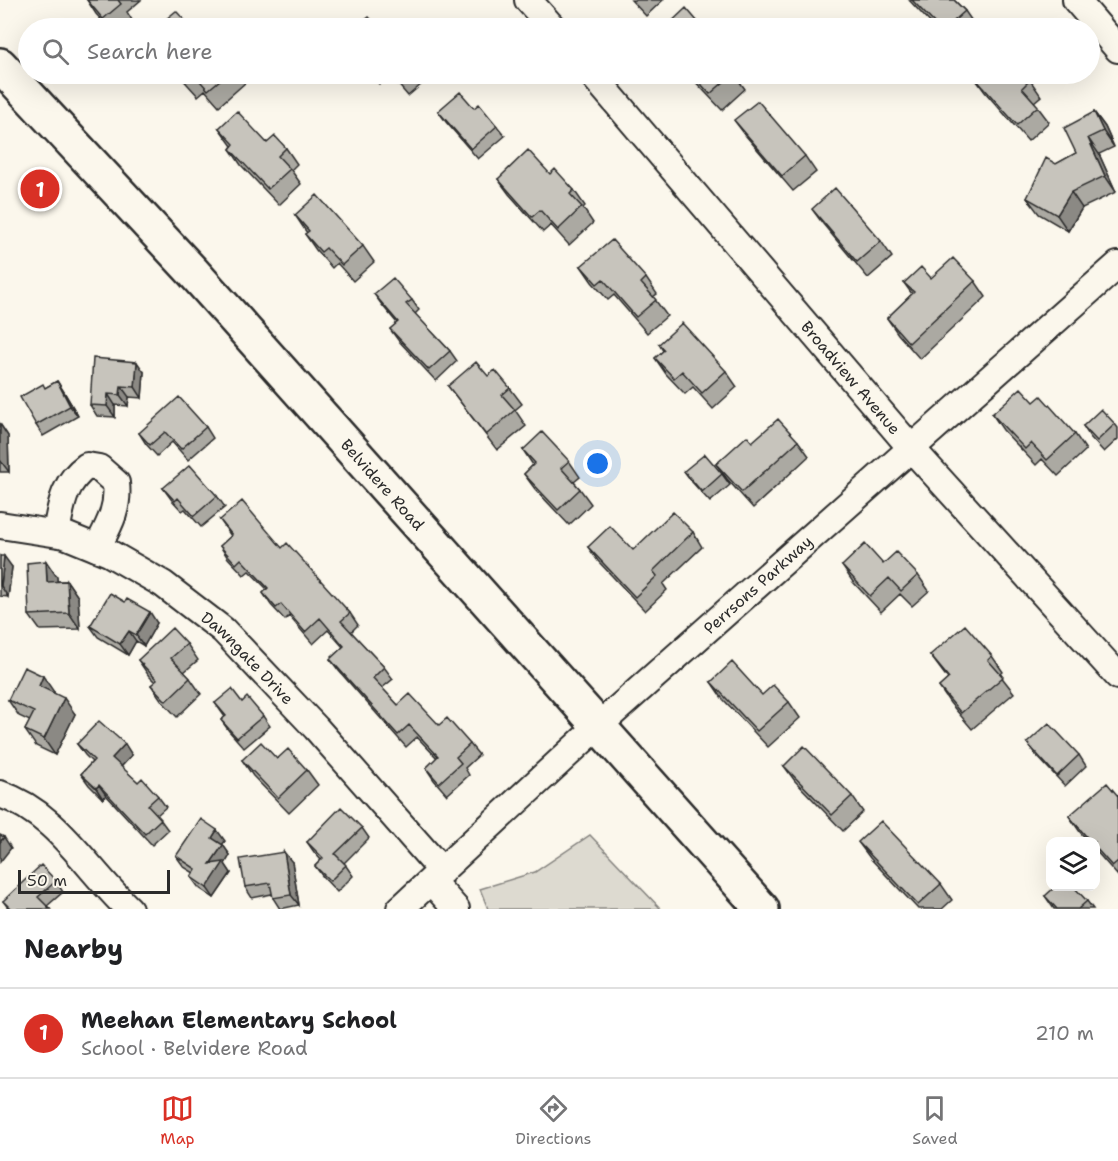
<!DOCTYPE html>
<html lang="en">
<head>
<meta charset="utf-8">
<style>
  body { margin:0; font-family:"Shantell Sans",sans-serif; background:#f2f2f2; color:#202124 }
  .controls { position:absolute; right:18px; bottom:18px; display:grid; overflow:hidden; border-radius:12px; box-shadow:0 6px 24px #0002 }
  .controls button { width:54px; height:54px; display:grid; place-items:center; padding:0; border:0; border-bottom:2px solid #e0e0e0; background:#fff; color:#202124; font:30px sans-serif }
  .scale { position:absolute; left:18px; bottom:15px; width:152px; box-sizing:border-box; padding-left:6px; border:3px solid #2b2b2b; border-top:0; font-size:16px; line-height:21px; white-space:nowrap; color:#2b2b2b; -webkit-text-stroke:4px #fbf7ec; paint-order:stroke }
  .you { position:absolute; left:598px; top:464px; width:21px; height:21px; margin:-15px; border:4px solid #fff; border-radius:50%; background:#1a73e8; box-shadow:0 0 0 9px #1a73e833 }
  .badge { display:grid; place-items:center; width:39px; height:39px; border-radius:50%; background:#d93025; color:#fff; font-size:20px; font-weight:700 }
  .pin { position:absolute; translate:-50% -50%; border:3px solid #fff; box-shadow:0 2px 6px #0006 }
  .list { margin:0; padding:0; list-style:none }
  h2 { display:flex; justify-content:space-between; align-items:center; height:78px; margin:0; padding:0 24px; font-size:26px }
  h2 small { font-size:20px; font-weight:400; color:#757577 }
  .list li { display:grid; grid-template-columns:39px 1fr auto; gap:18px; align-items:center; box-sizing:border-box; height:90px; padding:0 24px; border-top:2px solid #e0e0e0 }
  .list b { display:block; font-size:22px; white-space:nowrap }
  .list p { margin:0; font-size:20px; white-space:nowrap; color:#757577 }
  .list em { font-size:20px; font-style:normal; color:#757577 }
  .icon { flex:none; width:33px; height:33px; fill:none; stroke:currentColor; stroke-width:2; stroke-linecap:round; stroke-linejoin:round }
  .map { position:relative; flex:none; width:1118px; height:909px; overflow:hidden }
  .search { position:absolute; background:#fff; box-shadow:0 6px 24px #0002; left:18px; right:18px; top:18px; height:66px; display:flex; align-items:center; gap:15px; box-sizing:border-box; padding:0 21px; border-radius:33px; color:#757577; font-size:22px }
  .sheet { height:168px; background:#fff }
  nav { display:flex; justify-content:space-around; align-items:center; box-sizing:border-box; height:84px; border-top:2px solid #e0e0e0; background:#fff; font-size:16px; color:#757577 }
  nav a { display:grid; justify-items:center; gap:3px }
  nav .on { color:#d93025 }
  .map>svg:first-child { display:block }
</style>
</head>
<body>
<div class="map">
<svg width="1118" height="909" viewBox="0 0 1118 909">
  <rect width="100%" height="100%" fill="#fbf7ec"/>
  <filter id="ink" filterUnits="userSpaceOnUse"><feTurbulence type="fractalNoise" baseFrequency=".0167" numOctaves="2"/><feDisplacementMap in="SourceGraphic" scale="12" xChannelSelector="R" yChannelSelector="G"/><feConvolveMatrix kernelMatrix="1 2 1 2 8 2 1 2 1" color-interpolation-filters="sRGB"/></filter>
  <g filter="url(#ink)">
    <path fill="#dddad0" stroke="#84827e" stroke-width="1.5" d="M590,835L661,909H488L480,889L535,872Z"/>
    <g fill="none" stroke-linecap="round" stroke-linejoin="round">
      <defs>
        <g id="minor">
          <path d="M528,0L553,28"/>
          <path d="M1076,0L1118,49"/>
          <path id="s1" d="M592,74L912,449L1118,676"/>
          <path id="s2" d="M0,525L65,535L109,553L163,584L223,630L316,728L442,871"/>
          <path d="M56,533C61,506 63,483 87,466L99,468L116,483C119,509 109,525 97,548"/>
          <path d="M0,794C57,813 87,870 129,909"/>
          <path d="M431,881L456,909"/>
          <path id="s3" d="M400,909L597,727L1118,265"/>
        </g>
        <g id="major">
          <path id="s4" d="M0,65L193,272L762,909"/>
        </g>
      </defs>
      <use href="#minor" stroke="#2b2b2b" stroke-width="30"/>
      <use href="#major" stroke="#2b2b2b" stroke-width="38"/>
      <use href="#minor" stroke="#fbf7ec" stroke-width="26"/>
      <use href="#major" stroke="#fbf7ec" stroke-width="33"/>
    </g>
    <path fill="#aba9a2" stroke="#2b2b2b" stroke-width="1.5" d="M87,0H141L127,12L132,20L122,28H109L96,14Z
      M631,0H663L646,16Z
      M909,0H954L965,11L976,27L974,28H935Z
      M698,22L703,28H665Z
      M169,74H238L245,83L219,106L205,90L198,96L178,74L173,78Z
      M370,74H426L429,78L408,96L390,75L379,84Z
      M688,74H734L745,89L722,110Z
      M974,77L1030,80L1041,96L1034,102L1049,122L1028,141L985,92Z
      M474,108L497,126L505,136L478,159L446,122L438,111Z
      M1094,112L1105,127L1114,147L1099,154L1116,192L1082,208L1068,231L1039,214L1027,198L1056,164L1076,153Z
      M734,120L805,156L816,172L793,191L746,136Z
      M219,128L286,148L297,164L291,170L301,184L279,205L241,165L230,149L232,146Z
      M550,174L574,190L585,206L583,208L593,223L569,245L551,225L543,232L509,194L498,179Z
      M812,209L881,241L892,257L868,278L823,224Z
      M295,215L363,246L374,262L353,281L337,263L332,268L316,250L305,234L307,233Z
      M581,266L646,278L657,294L653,297L667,316L647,333L614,295L608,300L592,282Z
      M931,278L975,281L986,297L920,359L898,334L887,318L912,294L904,283Z
      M374,294L412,300L419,310L415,314L450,351L457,361L436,381L398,340L390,329L397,323L382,305Z
      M659,344L726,371L737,387L713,409L693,387L685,394L666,374L655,358L663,351Z
      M144,372L142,398L129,397L128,406L115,405V417L97,416L90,405Z
      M488,376L510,388L522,404L515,410L526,426L497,450L448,386Z
      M57,381L64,392L78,416L43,436L36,425L45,388Z
      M1034,402L1075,434L1086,450L1058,476L1042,459L1036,465L1003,430L992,414Z
      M0,424L8,436L9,472H0Z
      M1115,424L1118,428V439L1104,452L1090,437L1083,426Z
      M206,427L213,438L188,460L172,442L157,456L146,444L139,433Z
      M798,441L809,456L753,508L727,479L716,464L752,442Z
      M523,450L569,461L580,477L574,482L580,489L591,504L569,525L535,489L524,474L533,465Z
      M684,471L722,474L730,485L710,502L692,482Z
      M163,488L217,496L225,507L201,527L185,509L182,511L171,499Z
      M220,520L282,548L350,613L358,625L351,632L384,667L393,679L382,688L398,705L439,725L470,744L479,755L465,768L469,775L447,795L434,780L426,768L437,758L417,737L406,747L339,671L330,659L343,647L328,630L313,644L289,616L285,620L271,605L263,593L267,589L249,571L244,575L228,558L220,546L231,536Z
      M693,532L702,547L663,584L667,590L645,611L598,561L588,547L633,550Z
      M0,556L12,567L8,597L0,596Z
      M842,566L918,575L929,591L912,606L900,594L881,612L853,582Z
      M57,577V581H67L78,597L80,629L40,630L29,615Z
      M157,623L144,646L136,641L128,655L98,637L90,626Z
      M187,644L198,660L184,672L190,678L201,694L177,717L162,701L151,685L155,682L149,676L138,660Z
      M930,655L992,656L1003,672L1000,675L1014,693L972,729L950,703L939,687L948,679Z
      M711,682L789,702L800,718L768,747L722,698Z
      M54,692V693L75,714L55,755L36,746L25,730L30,721L19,716L8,700Z
      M242,702L263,716L270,726L244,748L229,731L221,720L225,717L215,703Z
      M1027,743L1079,755L1086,766L1065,786L1035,754Z
      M77,744L132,755L121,767L138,782L158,796L166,807L157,815L168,830L152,845L106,795L103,799L89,785L81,774L92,762L85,755Z
      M277,759L307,770L318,785L289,813L253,776L242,760Z
      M784,766L852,796L863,812L843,831L795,781Z
      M1118,796V876L1095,850V842H1089L1080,832L1069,816Z
      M362,828L369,838L344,863L353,876L337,892L323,877L315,866L321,860L314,852L307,842Z
      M225,841L222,844L230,855L225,864L231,873L214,898L199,888L191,877L194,873L184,867L176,856Z
      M858,842L941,884L952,900L942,909H918L870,858Z
      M292,862L299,905L280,909L273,898L272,894L252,898L245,887Z
      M56,881L63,892L47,906L50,909H9L3,901Z
      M1045,896L1087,901L1093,909H1054Z"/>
    <path fill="#8b8984" stroke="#2b2b2b" stroke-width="1.5" d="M1094,112L1105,127L1114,147L1103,131Z
      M1088,138L1099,154L1116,192L1105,176Z
      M1071,192L1082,208L1068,231L1057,215Z
      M137,362L144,372L142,398L135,387Z
      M57,381L64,392L78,416L70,406Z
      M121,386L129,397L128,406L120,395Z
      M108,394L115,405V417L107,406Z
      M0,424L8,436L9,472L0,460Z
      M4,556L12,567L8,597L1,586Z
      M46,561L57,577L58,598L47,582Z
      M67,581L78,597L80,629L69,613Z
      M150,612L157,623L144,646L136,635Z
      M129,631L136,641L128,655L120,644Z
      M43,676L54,692L50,702L39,686Z
      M64,698L75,714L55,755L44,739Z
      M125,744L132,755L119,769L112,758Z
      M99,785L106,795L103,799L96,788Z
      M217,830L225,841L220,848L212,838Z
      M4,837L11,848L0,862V842Z
      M223,845L230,855L225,864L231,873L214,898L207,888L210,864Z
      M284,852L292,862L299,905L291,895Z"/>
    <path fill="#c7c4bc" stroke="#2b2b2b" stroke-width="1.5" d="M87,0H118L121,4L103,19Z
      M912,0H954L965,11L946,28H939Z
      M686,8L698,22L692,27L694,28H665Z
      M176,11L192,28H155Z
      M369,17L379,28H355Z
      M181,74H227L208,90L194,74L187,81Z
      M391,74H404L397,80Z
      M692,74H733L710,94Z
      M977,74H992L996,78L1001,74H1025L1030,80L1022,88L1038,106L1017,125L974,77Z
      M460,92L474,108L479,104L497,126L471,149L438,111Z
      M758,101L805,156L782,176L734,120Z
      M237,111L267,143L275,136L286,148L278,156L290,169L268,189L230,149L234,144L219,128Z
      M1094,112L1103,131L1088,138L1105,176L1071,192L1057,215L1027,198L1046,158L1056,164L1076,153L1064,128Z
      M528,150L550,174L555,169L574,190L570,194L582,207L558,230L540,210L532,217L498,179Z
      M835,188L881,241L857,262L812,209Z
      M317,195L363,246L342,265L326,248L321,252L305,234L309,231L295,215Z
      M612,240L646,278L641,283L656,300L636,317L603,279L597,284L581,266Z
      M953,258L975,281L909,343L887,318L914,292L904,283L921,267L931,278Z
      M393,278L412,300L406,304L450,351L429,370L390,329L398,322L374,294Z
      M682,323L726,371L702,393L682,371L674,378L655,358L664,350L659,344Z
      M93,358L137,362L135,387L121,386L120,395L108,394L107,406L90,405Z
      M476,362L488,376L495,370L510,388L502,395L515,410L486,435L448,386Z
      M57,381L70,406L36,425L20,397L43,384L45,388Z
      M1021,388L1034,402L1041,396L1075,434L1047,460L1031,443L1025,449L992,414Z
      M179,397L206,427L181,449L165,432L150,445L139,433Z
      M1101,409L1115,424L1097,441L1083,426Z
      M778,419L798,441L742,492L716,464L747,436L752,442Z
      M542,432L569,461L561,468L580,489L558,510L524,474L535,463L523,450Z
      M705,454L722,474L702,492L684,471Z
      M190,465L217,496L194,516L178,498L175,501L163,488Z
      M242,501L282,548L287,543L350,613L341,621L384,667L373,678L398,705L410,694L439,725L447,718L470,744L456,757L461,763L439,783L426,768L438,756L409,725L398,735L330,659L344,646L320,618L305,632L281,604L276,608L263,593L268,588L241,559L236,564L220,546L232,535L220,520Z
      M673,512L693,532L653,571L657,576L635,597L588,547L610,526L633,550Z
      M865,544L883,564L896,552L918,575L901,591L889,578L870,596L842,566Z
      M0,556H4L1,586H0Z
      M46,561L47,582L67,581L69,613L29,615L27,563Z
      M110,593L125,602L127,599L150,612L136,635L129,631L120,644L90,626Z
      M965,625L992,656L988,660L1003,677L961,713L939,687L949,678L930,655Z
      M172,628L187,644L171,658L190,678L166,701L151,685L157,680L138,660Z
      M732,662L762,695L773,685L789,702L757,731L711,682Z
      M24,667L43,676L39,686L64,698L44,739L25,730L34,712L8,700Z
      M232,689L242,702L247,697L263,716L237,738L221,720L226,716L215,703Z
      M99,721L125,744L112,758L138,782L142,778L158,796L148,805L161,819L145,834L99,785L96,788L81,774L94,760L77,744Z
      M1049,723L1079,755L1057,776L1027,743Z
      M261,742L277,759L288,749L307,770L278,798L242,760Z
      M804,746L852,796L832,815L784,766Z
      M1107,783L1118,796V861L1112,866L1095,847V842H1091L1069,816Z
      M341,807L362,828L335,854L346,865L330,881L315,866L323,858L307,842Z
      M201,819L217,830L212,838L223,845L210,864L224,862L207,888L191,877L196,869L176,856Z
      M881,821L941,884L918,905L858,842Z
      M0,835L4,837L0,842Z
      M284,852L291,895L273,898L270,883L245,887L240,859Z
      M41,865L56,881L38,897L50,909H11L3,901Z
      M1056,886H1073L1087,901L1078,909H1057L1045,896Z"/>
  </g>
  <g text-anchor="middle" stroke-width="4.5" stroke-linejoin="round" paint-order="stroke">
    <g font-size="16" fill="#2b2b2b" stroke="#fbf7ec">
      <text dy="6" stroke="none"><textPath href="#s1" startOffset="399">Broadview Avenue</textPath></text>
      <text dy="6" stroke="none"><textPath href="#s4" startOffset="568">Belvidere Road</textPath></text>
      <text dy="6" stroke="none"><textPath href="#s3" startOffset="483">Perrsons Parkway</textPath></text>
      <text dy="6" stroke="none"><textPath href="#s2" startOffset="288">Dawngate Drive</textPath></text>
    </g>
  </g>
</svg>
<div class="controls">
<button><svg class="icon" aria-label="layers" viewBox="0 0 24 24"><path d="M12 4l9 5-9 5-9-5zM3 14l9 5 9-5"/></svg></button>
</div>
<div class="scale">50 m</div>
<div class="you"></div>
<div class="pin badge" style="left:40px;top:189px">1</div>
<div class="search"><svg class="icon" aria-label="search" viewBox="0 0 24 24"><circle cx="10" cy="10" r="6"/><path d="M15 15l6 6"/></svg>Search here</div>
</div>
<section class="sheet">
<h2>Nearby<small></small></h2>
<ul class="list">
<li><span class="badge">1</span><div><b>Meehan Elementary School</b><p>School · Belvidere Road</p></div><em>210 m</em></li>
</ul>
</section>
<nav>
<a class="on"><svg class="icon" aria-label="map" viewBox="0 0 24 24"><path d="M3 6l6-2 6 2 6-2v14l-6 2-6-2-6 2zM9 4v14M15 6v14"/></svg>Map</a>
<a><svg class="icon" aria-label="directions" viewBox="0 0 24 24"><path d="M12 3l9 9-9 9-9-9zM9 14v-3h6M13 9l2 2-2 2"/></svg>Directions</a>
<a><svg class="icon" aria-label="saved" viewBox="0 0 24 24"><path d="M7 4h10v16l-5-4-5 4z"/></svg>Saved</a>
</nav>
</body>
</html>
